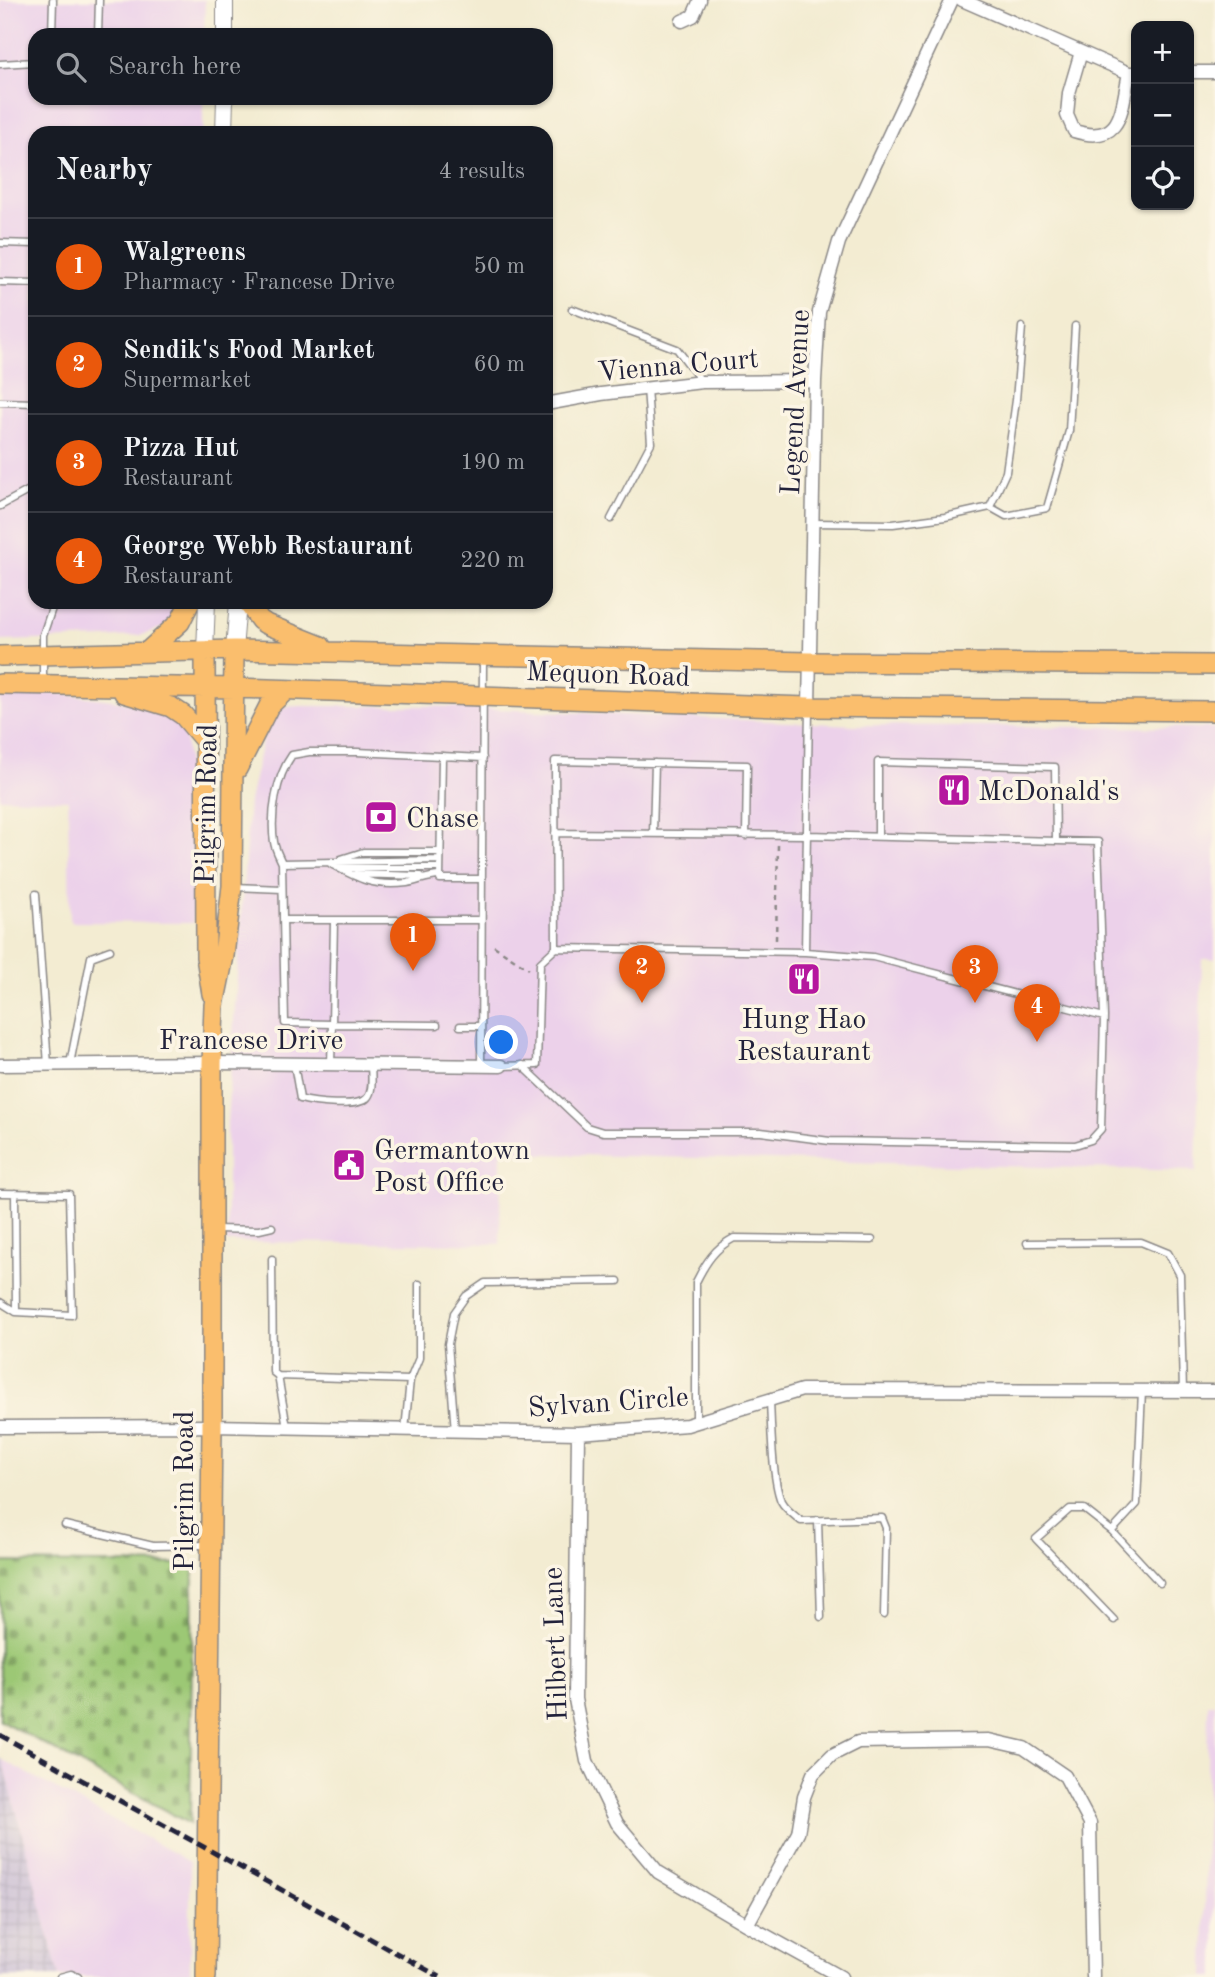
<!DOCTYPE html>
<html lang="en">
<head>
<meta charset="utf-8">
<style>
  body { margin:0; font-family:"Old Standard TT",serif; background:#20242c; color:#f1f3f6 }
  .controls { position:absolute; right:21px; top:21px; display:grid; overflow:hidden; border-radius:14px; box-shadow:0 2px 5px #0004 }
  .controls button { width:63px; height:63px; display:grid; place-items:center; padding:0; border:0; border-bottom:2px solid #363941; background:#171b24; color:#f1f3f6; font:35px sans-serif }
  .you { position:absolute; left:502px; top:1043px; width:24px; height:24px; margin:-18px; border:5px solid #fff; border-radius:50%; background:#1a73e8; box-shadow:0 0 0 10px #1a73e833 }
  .badge { display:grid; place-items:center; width:46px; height:46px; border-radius:50%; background:#ea580c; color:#fff; font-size:23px; font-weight:700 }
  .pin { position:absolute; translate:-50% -58px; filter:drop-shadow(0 2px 4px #0008) }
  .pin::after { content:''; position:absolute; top:37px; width:24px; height:21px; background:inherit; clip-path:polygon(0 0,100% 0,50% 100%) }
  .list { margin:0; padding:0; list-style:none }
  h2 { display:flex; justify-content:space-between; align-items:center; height:91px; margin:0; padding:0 28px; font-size:30px }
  h2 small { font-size:23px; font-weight:400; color:#9ea1a6 }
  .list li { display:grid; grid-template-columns:46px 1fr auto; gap:21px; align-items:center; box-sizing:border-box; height:98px; padding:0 28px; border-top:2px solid #363941 }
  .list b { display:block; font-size:26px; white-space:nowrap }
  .list p { margin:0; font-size:23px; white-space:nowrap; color:#9ea1a6 }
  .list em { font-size:23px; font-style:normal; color:#9ea1a6 }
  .icon { flex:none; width:38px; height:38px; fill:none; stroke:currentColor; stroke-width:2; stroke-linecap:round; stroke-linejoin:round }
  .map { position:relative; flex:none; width:1215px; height:1977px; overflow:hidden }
  .search { position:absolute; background:#171b24; box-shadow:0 2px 5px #0004; left:28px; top:28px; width:525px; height:77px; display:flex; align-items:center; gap:18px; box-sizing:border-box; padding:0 24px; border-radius:21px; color:#9ea1a6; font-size:26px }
  .panel { position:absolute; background:#171b24; box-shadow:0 2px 5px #0004; left:28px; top:126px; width:525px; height:483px; border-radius:21px }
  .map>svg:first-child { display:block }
</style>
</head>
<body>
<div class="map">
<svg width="1215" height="1977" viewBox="0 0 1215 1977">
  <defs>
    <pattern id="industrial-grid" width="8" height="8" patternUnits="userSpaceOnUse" patternTransform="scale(1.75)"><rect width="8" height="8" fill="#cbbfd5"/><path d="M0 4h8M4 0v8" fill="none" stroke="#aea4b8"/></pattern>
    <pattern id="cemetery-stones" width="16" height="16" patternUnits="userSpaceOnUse" patternTransform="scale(1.75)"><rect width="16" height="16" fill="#9cc875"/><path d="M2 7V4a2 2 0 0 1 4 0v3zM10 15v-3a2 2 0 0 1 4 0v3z" fill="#7fa261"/></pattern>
  </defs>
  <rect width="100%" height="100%" fill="#fcf5e5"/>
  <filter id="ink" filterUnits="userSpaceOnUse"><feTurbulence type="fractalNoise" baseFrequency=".0143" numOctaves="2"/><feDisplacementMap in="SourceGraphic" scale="14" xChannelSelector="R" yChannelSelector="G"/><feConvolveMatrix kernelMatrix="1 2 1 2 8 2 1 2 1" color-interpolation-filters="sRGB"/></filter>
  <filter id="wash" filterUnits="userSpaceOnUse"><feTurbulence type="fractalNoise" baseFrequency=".00686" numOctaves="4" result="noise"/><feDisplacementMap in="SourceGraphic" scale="28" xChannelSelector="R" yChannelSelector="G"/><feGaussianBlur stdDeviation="1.57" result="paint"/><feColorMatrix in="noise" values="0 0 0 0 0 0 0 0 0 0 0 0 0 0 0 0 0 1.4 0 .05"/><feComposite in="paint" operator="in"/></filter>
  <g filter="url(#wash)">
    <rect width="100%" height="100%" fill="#f3ecd2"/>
    <path fill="#ecd1ea" d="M0,0H205L204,35H35V98H203V133H35V602H179L174,616L164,627L142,635L104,638L0,641Z
      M0,692L56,693L120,701L167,713L180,722L185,734L195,840L193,923L70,922L68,800L0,798Z
      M301,706H429L855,725L1215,728V959H1202L1196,1171L501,1153L500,1244L227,1242V1123L249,801L266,724L272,714L284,707Z
      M1208,1704H1215V1977H1204Z
      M3,1760L190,1862V1977H59Z"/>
    <path fill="url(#industrial-grid)" d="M0,1758L3,1760L59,1977H0Z"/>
    <path fill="url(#cemetery-stones)" stroke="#5f7558" stroke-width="2" d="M0,1562L193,1564L190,1824L0,1720Z"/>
  </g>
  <g filter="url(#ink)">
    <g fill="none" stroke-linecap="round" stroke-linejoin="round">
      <defs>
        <path id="service" d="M52,35L53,0
          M98,35L99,0
          M0,64L35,62
          M0,243L35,244
          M0,282L35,283
          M572,309L677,349L702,382
          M0,402L35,403
          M0,506L35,487
          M990,507L1006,516L1047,508L1069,431L1075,326
          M611,519L651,443L647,388
          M812,523L893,524L945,517L990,507L1006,472L1016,400L1022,327
          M43,682V635L54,602
          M442,756L440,879H481
          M555,833L807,835L1098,842L1104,1017L873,957L805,952
          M653,834L655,763
          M746,836L747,765L555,761L556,948L805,952L809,709
          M878,836V762L1055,767L1056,841
          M341,859L363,852H440
          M282,863L440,860
          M331,864C359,879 374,887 407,883C419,881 428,876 440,876
          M340,868H440
          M355,874L421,876
          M235,887L282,889
          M36,894L48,1065
          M283,920H480
          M334,921L332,1024L285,1023L282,863C279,856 275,849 274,842C270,815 276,777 292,755L309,752H357L483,758
          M460,1026H481
          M70,1064L91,957L110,950
          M294,1064L300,1099C313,1103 357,1108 367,1098C374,1091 371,1074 371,1064
          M331,1064L332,1024L437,1025
          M522,1065L587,1127L603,1132H761L830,1141L1075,1145L1091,1140L1101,1129L1104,1017
          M481,1066L483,658
          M501,1066L537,1065L540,963L556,948
          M0,1193L69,1194L72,1315L16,1312L0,1302
          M15,1193L16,1312
          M215,1229L259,1230L272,1227
          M1027,1243L1141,1242L1168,1253L1180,1275L1183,1391
          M272,1259L273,1372L278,1376L287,1427
          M278,1376L410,1380
          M770,1399C771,1424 772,1479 781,1501C785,1509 794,1515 801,1521L882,1518L886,1528L884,1615
          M696,1422V1282C706,1262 715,1248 734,1238L872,1240
          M405,1430L410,1380L419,1358V1284
          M455,1431L448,1344L454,1313L466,1296L485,1283L618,1281
          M818,1520L821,1617
          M65,1525L153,1546L207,1545
          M1112,1531L1160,1583
          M1114,1620L1036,1539L1070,1509H1084L1112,1531L1137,1504L1142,1390
          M60,1977L71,1974L78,1977"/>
        <path id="minor" d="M962,0L1129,73H1136
          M682,21L693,16L700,0
          M1081,52L1069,93L1067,115L1074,131C1123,146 1121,110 1129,73
          M1189,72H1215
          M546,404L601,394L702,382L815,381
          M809,707L815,381L819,312L839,242L952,0
          M0,1065L212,1063L501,1066
          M0,1427L212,1426L578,1433L687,1425L802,1390L1215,1391
          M578,1433L575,1699L587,1761L617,1823L658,1872L747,1925L841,1977
          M747,1925L798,1833L804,1797L813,1774L832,1755L858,1742L989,1740L1024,1748L1065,1776L1090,1823L1093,1977"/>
        <path id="tertiary" d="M225,35V0
          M224,133L225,98
          M234,650L238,602
          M205,651L207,602"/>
        <path id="primary" d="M247,602L260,620L266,624L321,646
          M205,651L206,957L212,994
          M147,652L180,622L190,602
          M0,656L234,650L810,662L1215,665
          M0,684L235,688L809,707L1215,711
          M124,693L171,707L183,715L205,741
          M237,769L269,706L286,690
          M206,1977L212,1426V1063L214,1005L224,956L232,886L234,650"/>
      </defs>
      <use href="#service" stroke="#8a8786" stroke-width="9"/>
      <use href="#minor" stroke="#8a8786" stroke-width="15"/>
      <use href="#tertiary" stroke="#8a8786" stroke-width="18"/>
      <use href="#primary" stroke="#8a8786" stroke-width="22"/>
      <path stroke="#8a8786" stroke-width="2.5" stroke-dasharray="5 5" stroke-linecap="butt" d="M776,940L778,845
        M494,946L529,969"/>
      <use href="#service" stroke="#fff" stroke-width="6"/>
      <use href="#minor" stroke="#fff" stroke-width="12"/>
      <use href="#tertiary" stroke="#fff" stroke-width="16"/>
      <use href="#primary" stroke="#fabe6d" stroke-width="19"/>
      <path stroke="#22223b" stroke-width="5" stroke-dasharray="10 5" stroke-linecap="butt" d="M0,1735L440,1977"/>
    </g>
  </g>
  <defs>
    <symbol id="restaurant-square" viewBox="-11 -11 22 22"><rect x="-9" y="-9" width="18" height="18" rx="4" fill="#b5179e" stroke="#fcf5e5"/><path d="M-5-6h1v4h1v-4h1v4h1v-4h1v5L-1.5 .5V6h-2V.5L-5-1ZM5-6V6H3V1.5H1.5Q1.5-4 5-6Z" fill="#fff"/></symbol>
    <symbol id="bank-square" viewBox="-11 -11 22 22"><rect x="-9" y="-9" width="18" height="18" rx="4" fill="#b5179e" stroke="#fcf5e5"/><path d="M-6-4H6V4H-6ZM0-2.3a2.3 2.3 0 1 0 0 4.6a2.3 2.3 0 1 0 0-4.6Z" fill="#fff"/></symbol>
    <symbol id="civic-square" viewBox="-11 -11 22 22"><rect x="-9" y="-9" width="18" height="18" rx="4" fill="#b5179e" stroke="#fcf5e5"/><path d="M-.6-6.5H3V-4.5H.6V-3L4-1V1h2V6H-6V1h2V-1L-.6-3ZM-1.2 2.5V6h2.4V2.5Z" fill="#fff"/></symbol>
  </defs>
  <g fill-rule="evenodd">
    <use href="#restaurant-square" x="935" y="771" width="38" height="38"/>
    <use href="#bank-square" x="362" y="798" width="38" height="38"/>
    <use href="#restaurant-square" x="785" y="960" width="38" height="38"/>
    <use href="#civic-square" x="330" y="1146" width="38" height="38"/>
  </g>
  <g text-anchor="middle" stroke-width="7" stroke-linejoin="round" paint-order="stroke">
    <g font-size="28" fill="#22223b" stroke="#fcf5e5">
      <text transform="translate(678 364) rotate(-5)" y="10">Vienna Court</text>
      <text transform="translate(794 402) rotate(-87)" y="10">Legend Avenue</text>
      <text transform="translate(608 673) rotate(2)" y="10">Mequon Road</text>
      <text transform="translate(205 804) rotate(-89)" y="10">Pilgrim Road</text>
      <text x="251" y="1049">Francese Drive</text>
      <text transform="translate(608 1401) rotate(-4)" y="10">Sylvan Circle</text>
      <text transform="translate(183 1491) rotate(-90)" y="10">Pilgrim Road</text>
      <text transform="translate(554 1644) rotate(-92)" y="10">Hilbert Lane</text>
    </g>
    <g font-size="28" fill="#22223b" stroke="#fcf5e5" text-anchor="start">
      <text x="978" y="800">McDonald's</text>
      <text x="406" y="827">Chase</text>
      <text x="804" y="1028" text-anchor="middle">Hung Hao<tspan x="804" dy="32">Restaurant</tspan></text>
      <text x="374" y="1159">Germantown<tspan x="374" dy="32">Post Office</tspan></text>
    </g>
  </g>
</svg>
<div class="controls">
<button>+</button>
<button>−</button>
<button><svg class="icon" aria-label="locate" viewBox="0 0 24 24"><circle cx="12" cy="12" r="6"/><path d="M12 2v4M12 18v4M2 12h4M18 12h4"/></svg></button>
</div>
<div class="you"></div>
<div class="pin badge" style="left:413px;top:971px">1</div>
<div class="pin badge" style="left:642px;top:1003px">2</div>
<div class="pin badge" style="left:975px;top:1003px">3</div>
<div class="pin badge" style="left:1037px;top:1042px">4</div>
<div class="search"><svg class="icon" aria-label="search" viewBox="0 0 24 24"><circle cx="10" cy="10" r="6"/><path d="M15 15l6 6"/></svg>Search here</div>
<section class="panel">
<h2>Nearby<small>4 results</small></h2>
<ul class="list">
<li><span class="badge">1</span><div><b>Walgreens</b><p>Pharmacy · Francese Drive</p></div><em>50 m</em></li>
<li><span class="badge">2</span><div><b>Sendik's Food Market</b><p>Supermarket</p></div><em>60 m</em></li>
<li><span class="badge">3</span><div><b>Pizza Hut</b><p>Restaurant</p></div><em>190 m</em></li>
<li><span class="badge">4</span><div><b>George Webb Restaurant</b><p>Restaurant</p></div><em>220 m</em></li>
</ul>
</section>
</div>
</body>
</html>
